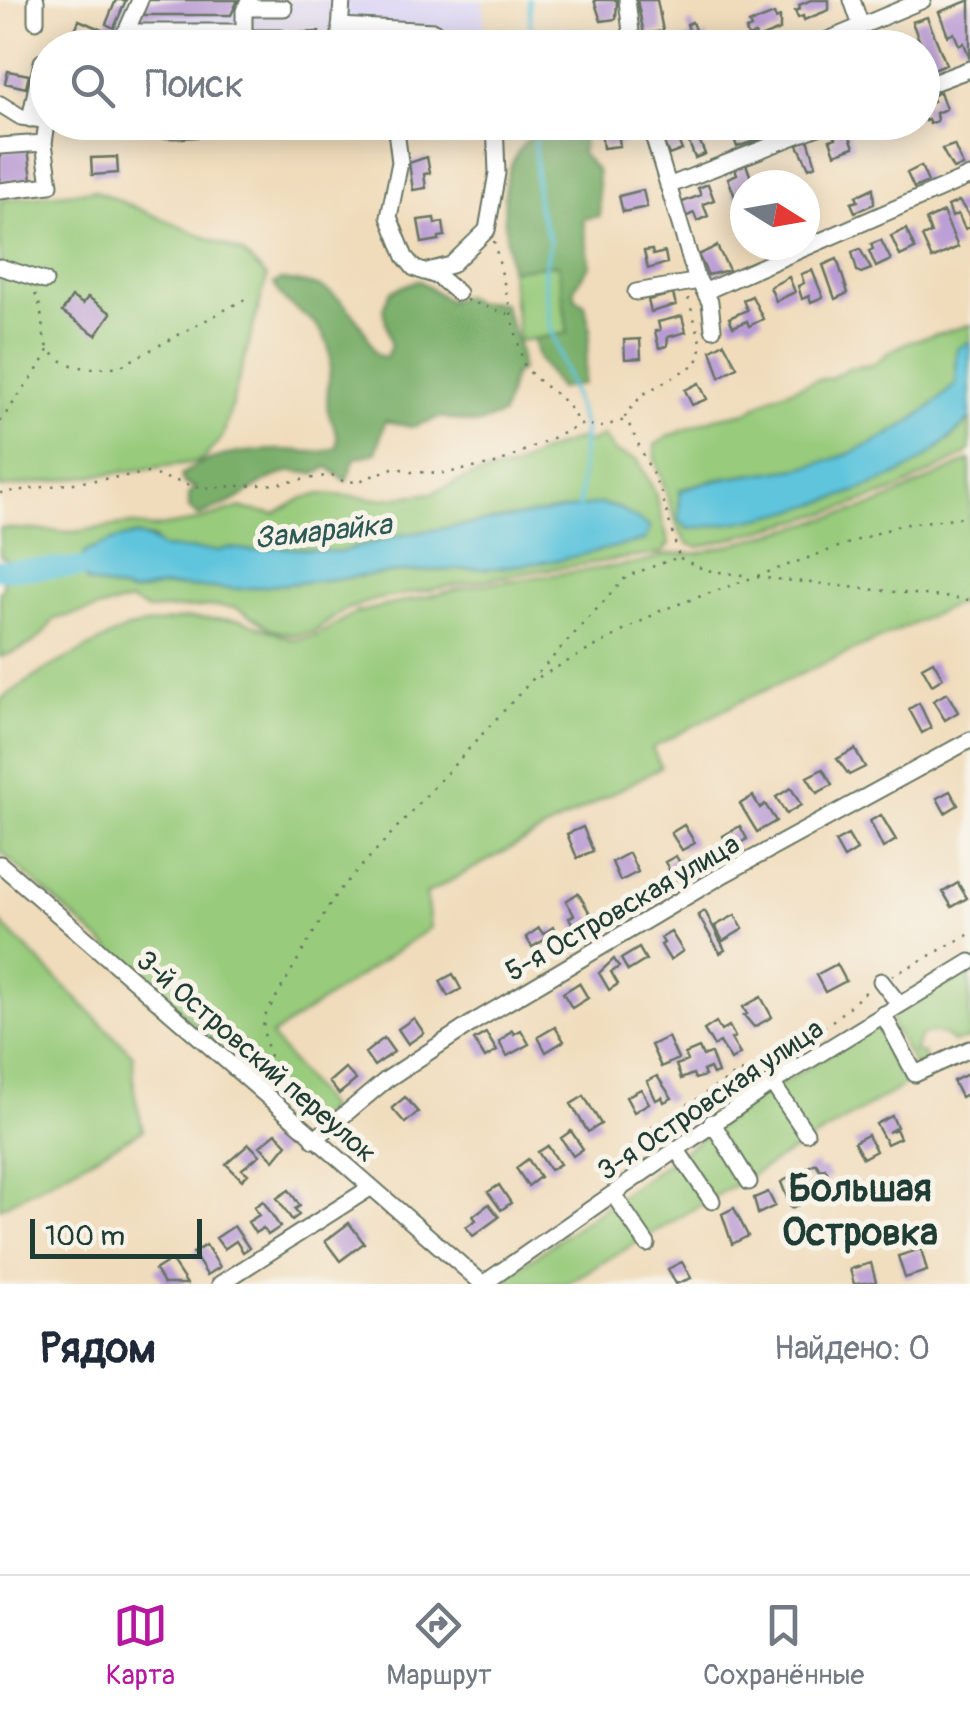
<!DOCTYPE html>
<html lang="ru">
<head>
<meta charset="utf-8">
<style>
  body { margin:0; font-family:Pangolin,sans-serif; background:#f6f6f7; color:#1f2937 }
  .compass { position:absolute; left:730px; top:170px; width:90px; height:90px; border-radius:50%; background:#fff; box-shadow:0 5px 25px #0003; rotate:101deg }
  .scale { position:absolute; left:30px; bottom:25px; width:172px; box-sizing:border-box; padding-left:10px; border:5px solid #1f3d34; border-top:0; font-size:28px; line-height:35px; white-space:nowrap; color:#1f3d34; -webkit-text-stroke:8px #f7f3e8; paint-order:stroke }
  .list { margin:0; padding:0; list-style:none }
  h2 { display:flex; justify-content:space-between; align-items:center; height:130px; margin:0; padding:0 40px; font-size:42px }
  h2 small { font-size:32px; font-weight:400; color:#747a83 }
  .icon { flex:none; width:55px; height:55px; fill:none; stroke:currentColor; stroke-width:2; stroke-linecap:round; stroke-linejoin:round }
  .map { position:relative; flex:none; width:970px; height:1284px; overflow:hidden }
  .search { position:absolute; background:#fff; box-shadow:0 5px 25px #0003; left:30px; right:30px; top:30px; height:110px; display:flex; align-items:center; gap:25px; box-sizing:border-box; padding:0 35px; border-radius:55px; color:#747a83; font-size:38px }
  .sheet { height:290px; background:#fff }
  nav { display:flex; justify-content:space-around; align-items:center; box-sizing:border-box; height:140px; border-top:2px solid #e0e1e3; background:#fff; font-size:28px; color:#747a83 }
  nav a { display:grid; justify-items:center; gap:5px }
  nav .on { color:#b5179e }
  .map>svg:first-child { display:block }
</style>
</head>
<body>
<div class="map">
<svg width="970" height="1284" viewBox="0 0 970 1284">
  <rect width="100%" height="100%" fill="#f7f3e8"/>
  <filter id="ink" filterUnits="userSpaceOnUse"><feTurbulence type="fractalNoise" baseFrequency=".01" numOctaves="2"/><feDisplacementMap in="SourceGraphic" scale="20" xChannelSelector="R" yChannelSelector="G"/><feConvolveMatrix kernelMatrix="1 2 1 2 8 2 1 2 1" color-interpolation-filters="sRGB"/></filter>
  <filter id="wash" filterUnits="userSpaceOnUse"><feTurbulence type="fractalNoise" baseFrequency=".0048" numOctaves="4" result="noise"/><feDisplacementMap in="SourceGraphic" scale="40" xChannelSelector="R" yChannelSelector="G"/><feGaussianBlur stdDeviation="2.25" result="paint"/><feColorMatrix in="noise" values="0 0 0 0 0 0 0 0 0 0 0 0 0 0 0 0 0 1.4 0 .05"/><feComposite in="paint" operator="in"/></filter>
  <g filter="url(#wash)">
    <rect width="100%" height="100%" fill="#f0dcbb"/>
    <path fill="#dcd6f6" d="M121,0H483L486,47L100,48Z"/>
    <path fill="#98cb7b" stroke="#5c8458" stroke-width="2.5" fill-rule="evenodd" d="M94,190L243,253L267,277L223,436L205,457L197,462L0,488V200Z
      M558,263L568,334L519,341L510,270Z
      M970,325V342L957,349L956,384C917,423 863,454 809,466C766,475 721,474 680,490L679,519L794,510L899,474L949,440L970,419V450L965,455L897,490L841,509L699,547L688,544L679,531L655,459V445L669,436L715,418L747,412L773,396L816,380L831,378L849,368L872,365L892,350L911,341Z
      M603,436L615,452L638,460L655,493L669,544L662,553L517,574L374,600L344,610L314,632L295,635L273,630L237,608L218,606L148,610L131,601L54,619C41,642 24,649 0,657V591L3,589L6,559L0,555V528L72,532L129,524L153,528L196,521L238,508L275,514L303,498L322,494L381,499L432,493L471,476L514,468L540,453L578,439L589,442ZM600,504L618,508L634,520L559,560L496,568L400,572L240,589L165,586L132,593L87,582L85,552L134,535L153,538L161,548L217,551L229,548L254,551L278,547L340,552L401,535Z
      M970,460V598L741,701L652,748L661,767L426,894L430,928L271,1036L329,1109L314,1123L300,1119L0,851V700L48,668L128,628L188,618L241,620L294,640L316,636L355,613L477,585L640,563L669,554L700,553L876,505Z
      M0,922L133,1055L134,1091L143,1130L0,1208Z
      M970,965V1039L953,1042C942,1031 935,1032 921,1035L914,1051L924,1054V1065H914L892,1025V1014Z
      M874,1026L883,1027L908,1074L903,1086L566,1284H496L761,1096Z"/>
    <path fill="#7aaf6b" stroke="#4c7650" stroke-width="2.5" d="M539,123H583V148L580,152L597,171L600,216L583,219L590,265L574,288L576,299L585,305L590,330L583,384L559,389L538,358L533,339L568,333L558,264L510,270C505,222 492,163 538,131Z
      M282,280C294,282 312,282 323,288C347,300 366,329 375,353L385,358L391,346L383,308L391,291L418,280L449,301L463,296L474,302L503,303L519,348L521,370L514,374L502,415L477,424L441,417L411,427L385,421L376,453L355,458L346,481L328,467L316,474L291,471L269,479L236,500L199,516L189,508V493L196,488L184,483L181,476C203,454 252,450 281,450C301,450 319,456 337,447C339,427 332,427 328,411C323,383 342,356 318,327C304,310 281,306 274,283Z"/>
    <path fill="#5fc5dd" stroke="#3f8188" stroke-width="2.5" d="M970,342V419C949,440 924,463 897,475C835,503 755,522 688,529L679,520L680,491C720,475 766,475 809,466C863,454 917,423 956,384L957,349Z
      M600,504L618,508L650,527L645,540L559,560L496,568L400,572L240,589L165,586L132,593L87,582L79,566L85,552C110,542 140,524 161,548L217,551L229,548L254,551L278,547L340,552L401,535Z"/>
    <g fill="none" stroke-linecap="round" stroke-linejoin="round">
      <path stroke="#5fc5dd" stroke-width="4" d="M529,0L532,48
        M535,139L537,204L550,241L544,273L550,326L584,428L579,510"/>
      <path stroke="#5fc5dd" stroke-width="20" d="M0,570L105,567"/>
    </g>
    <g id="blocks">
      <path fill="#b89ad4" d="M116,0H126L114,28L106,24Z
        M146,0H238L231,15H140Z
        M594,0H617L616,19L601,21Z
        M637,0H657L663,31L644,34Z
        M811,0H829V10L804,20L803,16L798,18L795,11L800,9L799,5Z
        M970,0V59L964,43L959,45L954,33L948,36L939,12Z
        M774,14L776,19L780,17V30L757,39L755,34L748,37L746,30L751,28L749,24Z
        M927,17L946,64L931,70L912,22Z
        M79,20L102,30L95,48L69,46Z
        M692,22L698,38L706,36L710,48H702L700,43L694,48H679L677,42L691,37L687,24Z
        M319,32V40H328V48H291V33Z
        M8,71L29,75L26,88L5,83Z
        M940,92L946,109L936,113L937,121L930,124L928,120L925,121L922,105L933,101L931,96Z
        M634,122L636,129L617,126L620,146L603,148L600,124Z
        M681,122H712L716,132L705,137L702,129L696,132L705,154L695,158Z
        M728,122H763L768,136L737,147Z
        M668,126L671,134L675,133L682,150L669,155L659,130Z
        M846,126L854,147L835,154L830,140L836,138L833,130Z
        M808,139L816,165L809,168L797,143Z
        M954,145L963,166L953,169L942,149Z
        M28,148L32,179L0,183V152Z
        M117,157L118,173L92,175L91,158Z
        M427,157L430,173L424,174L426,188L413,190L409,163Z
        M746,164L751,178L755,176L759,185H745V197L736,200L728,178L737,174L735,168Z
        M921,166L928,182L914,188L907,173Z
        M708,184L714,200L703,204L708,216L697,221L694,213L685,217L680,203L701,195L698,188Z
        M873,188L874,204L855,212L851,203L858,201L856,196Z
        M643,190L647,207L623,212L619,196Z
        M959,201L970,217V227L965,229L958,214L952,217L948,206Z
        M943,212L958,247L932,259L922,237L931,233L926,220Z
        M434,218L435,224L443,222L445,236L439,237V240L422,243L418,220Z
        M906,229L915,249L900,256L891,236Z
        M881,240L891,260L876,267L869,251L873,249L871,244Z
        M717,246L729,270L708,275L698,255Z
        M860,249L871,269L861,273L857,271L852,252Z
        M652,250L653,255L665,252L667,263L648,269L644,251Z
        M837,259L848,293L835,299L823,265Z
        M812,270L823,297L811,302L809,296L802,299L798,286L804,283L801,274Z
        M789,277L795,292L776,301L770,287Z
        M673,294L676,305L651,312L648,300Z
        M752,296L763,319L749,326L747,321L733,327L729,318L747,310L743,300Z
        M72,297L83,304L88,297L111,313L96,335L62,312Z
        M682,316L686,332L668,337L667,346L659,348L655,331L660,330L658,322Z
        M640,339L641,358L625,359L624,340Z
        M724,343L737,367L720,377L711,350Z
        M699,383L707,399L692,405L685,390Z
        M933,661L943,678L932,685L922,667Z
        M947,693L958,712L945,720L933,701Z
        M919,703L931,728L922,733L909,709Z
        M855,749L865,767L849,775L837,759Z
        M823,769L832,785L817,793L807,777Z
        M791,788L801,805L786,814L776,797Z
        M950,791L958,805L945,813L937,798Z
        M753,796L760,808L765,804L776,821L757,832L740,804Z
        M881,815L896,840L883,848L870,821Z
        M684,825L695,843L682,850L671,833Z
        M740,826L747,839L730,849L723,836Z
        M583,827L593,851L577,858L567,834Z
        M848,835L857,850L844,858L835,842Z
        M629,853L638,872L620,881L612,862Z
        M676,856L686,874L675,880L665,862Z
        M958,883L967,898L952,907L943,892Z
        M578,893L597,925L580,936L569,918L574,915L566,901Z
        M705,911L725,950L720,953L698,915Z
        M735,915L743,929L723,941L715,926Z
        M553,927L566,945L554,952L546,939L532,947L526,937L539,928L543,934Z
        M671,932L683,951L670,960L661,945L664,943L661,938Z
        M639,948L646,960L628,971L621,959Z
        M614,959L619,967L611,972L618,984L609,990L599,973Z
        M837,964L846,981L825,992L816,975Z
        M453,974L461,989L448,996L440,981Z
        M579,983L588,998L572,1008L563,993Z
        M761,997L772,1017L754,1027L744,1015L747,1014L743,1007Z
        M414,1018L424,1033L408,1044L398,1029Z
        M716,1022L721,1031L729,1026L735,1037L731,1039L740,1054L731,1060L720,1042L714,1046L704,1030Z
        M555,1027L564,1041L546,1052L538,1037Z
        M512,1030L514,1034L521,1030L529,1044L507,1056L499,1042Z
        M486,1033L497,1051L485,1058L474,1040Z
        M668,1037L678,1059L661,1067L651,1045Z
        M384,1038L394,1052L374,1066L365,1053Z
        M699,1048L703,1056L711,1053L718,1073L713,1075L710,1068L703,1071L705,1076L695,1079L693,1074L681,1079L676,1065L687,1061L685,1054Z
        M345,1068L356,1080L339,1094L329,1082Z
        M970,1073V1100L967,1094L961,1097L953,1081Z
        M657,1076L672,1098L664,1102L662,1097L656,1100L647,1081Z
        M641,1089L649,1103L634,1112L626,1097Z
        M584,1096L601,1124L588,1132L571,1104Z
        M405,1097L418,1112L405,1123L392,1108Z
        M892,1116L897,1127L888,1132L896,1129L900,1138L887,1144L876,1124Z
        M571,1131L583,1149L573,1156L561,1138Z
        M276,1133L287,1144L274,1160L260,1146Z
        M868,1135L876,1151L863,1158L854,1142Z
        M249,1144L260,1155L242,1169L248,1174L242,1180L226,1164Z
        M548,1146L560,1164L550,1170L538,1152Z
        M528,1159L540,1177L528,1186L516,1168Z
        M816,1163L820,1170L825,1168L830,1178L817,1184L814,1177L808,1180L803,1170Z
        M789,1178L800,1204L791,1208L781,1182Z
        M499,1185L511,1203L501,1210L488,1192Z
        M289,1190L300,1206L295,1209L299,1215L292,1220L277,1198Z
        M768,1192L775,1206L758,1214L754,1198Z
        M263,1201L280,1227L268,1235L263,1228L255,1233L248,1222L259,1215L254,1207Z
        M489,1204L499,1217L473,1236L466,1227L476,1220L473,1216Z
        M734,1208L748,1236L732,1244L722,1214Z
        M349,1223L364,1243L340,1261L325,1241Z
        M234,1226L249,1248L243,1252L236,1241L224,1249L216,1238Z
        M206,1245L220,1267L207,1275L193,1253Z
        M921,1249L927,1271L905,1278L898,1256Z
        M171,1260L187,1284H164L155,1270Z
        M682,1262L691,1278L676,1284L668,1269Z
        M871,1263L876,1282L854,1284L850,1269Z"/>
    </g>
  </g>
  <g filter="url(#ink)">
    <use href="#blocks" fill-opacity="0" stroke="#687563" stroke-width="2.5"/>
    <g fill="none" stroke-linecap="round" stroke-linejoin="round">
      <defs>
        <path id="minor" d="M627,0L633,48
          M852,0L861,26
          M245,8H284
          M36,21V0
          M340,26L434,31
          M125,32H244
          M244,38H281
          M119,48L140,0
          M244,48V11L249,0
          M339,48L342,0
          M809,48L923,0
          M922,87L970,69
          M0,104L21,117L108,129L178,130L292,122
          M30,119L42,62
          M395,122L400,162L389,217L405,257L414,268L424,272L451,265L487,230L497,173L495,122
          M649,122L695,274L710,302L713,329
          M0,146L44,143
          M668,186L831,122
          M0,191L50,185L44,143L47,123
          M0,267L45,281
          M428,273L439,277L458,293
          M706,291L970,176
          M636,292L699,281
          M0,864L483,1284
          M881,981L899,1004
          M883,1014L915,1074L970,1049
          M772,1083L806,1133
          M712,1122L749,1182
          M314,1140L386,1080L474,1022L721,876L970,740
          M676,1149L712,1201
          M613,1194L647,1244
          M220,1284L370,1188
          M483,1284L772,1083L970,962"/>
      </defs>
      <use href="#minor" stroke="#687563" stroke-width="19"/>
      <path stroke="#687563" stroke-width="2.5" stroke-dasharray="2.5 8" stroke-linecap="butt" d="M494,241L523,363C542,392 563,388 579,425
        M35,294C45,311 39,330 48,347C62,372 98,369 121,366L247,298
        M466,300L511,315
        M0,422L44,360L48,350
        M0,493L148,473L201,488L276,484L332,475L343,481L357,482L395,467L411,472L446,473L495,464L583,424L601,427L625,420
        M680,558L705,570L749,576
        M757,577L970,600
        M539,677L662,610L900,525L970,516
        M892,976L970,934
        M278,1087L263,1030L264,1018L336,894L627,576L679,557L661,492L625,416L642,395L697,363L702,345L688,298
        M604,1182L622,1153L648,1130L736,1074L781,1056L830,1023L868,990"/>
      <use href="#minor" stroke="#fff" stroke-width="15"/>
    </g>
  </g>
  <g text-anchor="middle" stroke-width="10" stroke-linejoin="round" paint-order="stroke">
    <g font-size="28" fill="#1f3d34" stroke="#f7f3e8">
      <text transform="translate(622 907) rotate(-30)" y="10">5-я Островская улица</text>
      <text transform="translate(257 1056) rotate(41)" y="10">3-й Островский переулок</text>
      <text transform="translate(710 1099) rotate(-34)" y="10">3-я Островская улица</text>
    </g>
    <g font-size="30" font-style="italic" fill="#2c5856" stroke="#f7f3e8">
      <text transform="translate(323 531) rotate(-6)" y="10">Замарайка</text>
    </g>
    <g font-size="38" font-weight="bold" fill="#1f3d34" stroke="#f7f3e8">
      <text x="860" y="1201">Большая<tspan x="860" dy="44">Островка</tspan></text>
    </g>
  </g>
</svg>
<svg class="compass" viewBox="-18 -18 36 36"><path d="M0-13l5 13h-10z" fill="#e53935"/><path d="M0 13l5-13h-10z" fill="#747a83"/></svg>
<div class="scale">100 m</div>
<div class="search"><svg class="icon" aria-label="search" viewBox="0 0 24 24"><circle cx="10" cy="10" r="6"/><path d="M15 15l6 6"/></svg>Поиск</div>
</div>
<section class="sheet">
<h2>Рядом<small>Найдено: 0</small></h2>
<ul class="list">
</ul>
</section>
<nav>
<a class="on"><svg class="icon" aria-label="map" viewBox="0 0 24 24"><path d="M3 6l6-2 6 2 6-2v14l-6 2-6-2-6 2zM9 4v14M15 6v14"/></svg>Карта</a>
<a><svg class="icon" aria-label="directions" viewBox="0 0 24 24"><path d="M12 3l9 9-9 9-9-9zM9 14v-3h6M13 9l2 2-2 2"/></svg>Маршрут</a>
<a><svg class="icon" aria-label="saved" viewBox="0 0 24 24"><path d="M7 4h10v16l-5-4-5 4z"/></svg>Сохранённые</a>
</nav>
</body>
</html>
